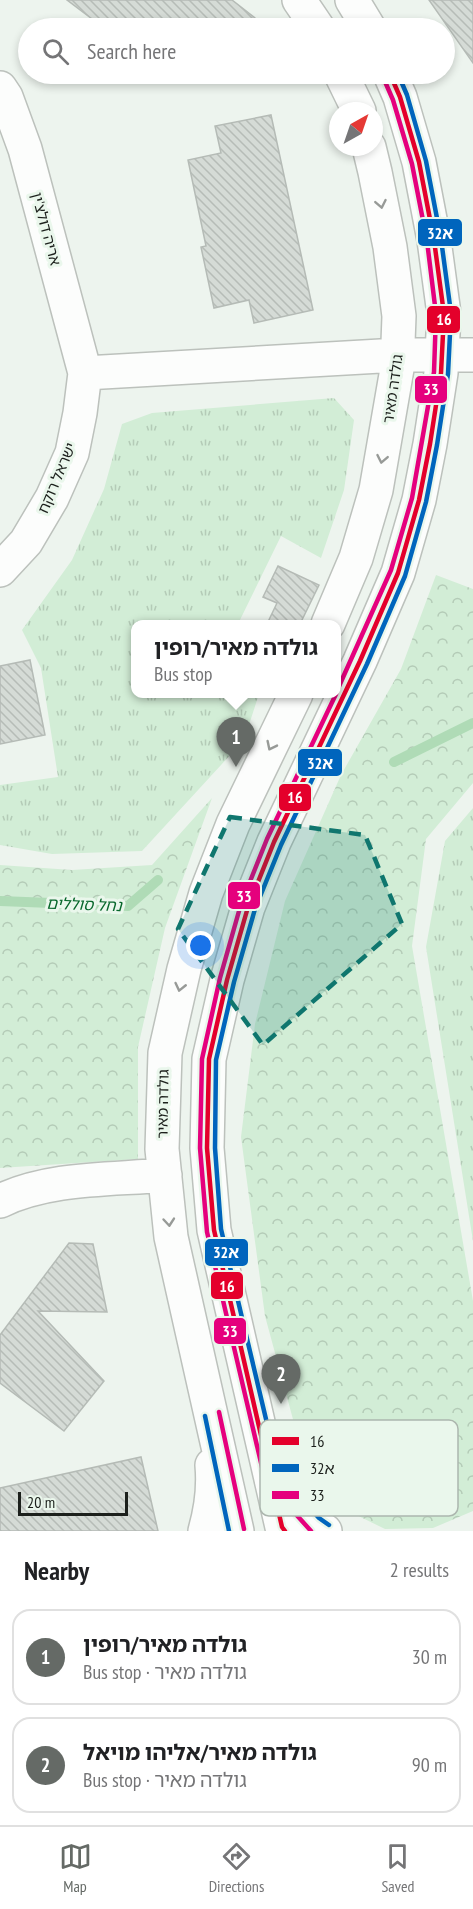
<!DOCTYPE html>
<html lang="en">
<head>
<meta charset="utf-8">
<style>
  body { margin:0; font-family:"PT Sans Narrow","Noto Sans Hebrew",sans-serif; background:#f6f6f6; color:#202124 }
  .compass { position:absolute; left:329px; top:102px; width:54px; height:54px; border-radius:50%; background:#fff; box-shadow:0 3px 9px #0003; rotate:40deg }
  .scale { position:absolute; left:18px; bottom:15px; width:110px; box-sizing:border-box; padding-left:6px; border:3px solid #1c201c; border-top:0; font-size:16px; line-height:21px; white-space:nowrap; color:#1c201c; -webkit-text-stroke:4px #eaf7ec; paint-order:stroke }
  .you { position:absolute; left:201px; top:946px; width:21px; height:21px; margin:-15px; border:4px solid #fff; border-radius:50%; background:#1a73e8; box-shadow:0 0 0 9px #1a73e833 }
  .badge { display:grid; place-items:center; width:39px; height:39px; border-radius:50%; background:#656a66; color:#fff; font-size:20px; font-weight:700 }
  .pin { position:absolute; translate:-50% -50px; filter:drop-shadow(0 2px 3px #0008) }
  .pin::after { content:''; position:absolute; top:32px; width:21px; height:18px; background:inherit; clip-path:polygon(0 0,100% 0,50% 100%) }
  .popup { position:absolute; left:131px; top:620px; width:210px; height:78px; box-sizing:border-box; display:grid; place-content:center; border-radius:12px; background:#fff; filter:drop-shadow(0 2px 4px #0005); font-size:20px; white-space:nowrap; color:#757577 }
  .popup b { font-size:22px; color:#202124 }
  .popup::after { content:''; position:absolute; left:50%; top:100%; margin-left:-12px; border:12px solid transparent; border-top-color:#fff }
  .list { margin:0; padding:0; list-style:none }
  h2 { display:flex; justify-content:space-between; align-items:center; height:78px; margin:0; padding:0 24px; font-size:26px }
  h2 small { font-size:20px; font-weight:400; color:#757577 }
  .list li { display:grid; grid-template-columns:39px 1fr auto; gap:18px; align-items:center; box-sizing:border-box; height:96px; margin:0 12px 12px; padding:0 12px; border:2px solid #e0e0e0; border-radius:18px }
  .list b { display:block; font-size:22px; white-space:nowrap }
  .list p { margin:0; font-size:20px; white-space:nowrap; color:#757577 }
  .list em { font-size:20px; font-style:normal; color:#757577 }
  .icon { flex:none; width:33px; height:33px; fill:none; stroke:currentColor; stroke-width:2; stroke-linecap:round; stroke-linejoin:round }
  .map { position:relative; flex:none; width:473px; height:1531px; overflow:hidden }
  .search { position:absolute; background:#fff; box-shadow:0 3px 9px #0003; left:18px; right:18px; top:18px; height:66px; display:flex; align-items:center; gap:15px; box-sizing:border-box; padding:0 21px; border-radius:33px; color:#757577; font-size:22px }
  .sheet { height:294px; background:#fff }
  nav { display:flex; justify-content:space-around; align-items:center; box-sizing:border-box; height:84px; border-top:2px solid #e0e0e0; background:#fff; font-size:16px; color:#757577 }
  nav a { display:grid; justify-items:center; gap:3px }
  nav .on { color:#656a66 }
  .map>svg:first-child { display:block }
</style>
</head>
<body>
<div class="map">
<svg width="473" height="1531" viewBox="0 0 473 1531">
  <defs>
    <pattern id="grass-tufts" width="24" height="20" patternUnits="userSpaceOnUse" patternTransform="scale(1.5)"><rect width="24" height="20" fill="#d2edd6"/><path d="M3 7l-1-3M5 7V3M7 7l1-3M15 17l-1-3M17 17v-4M19 17l1-3" fill="none" stroke="#b4cbb7"/></pattern>
    <pattern id="park-crowns" width="20" height="18" patternUnits="userSpaceOnUse" patternTransform="scale(1.5)"><rect width="20" height="18" fill="#d2edd6"/><path d="M2 6a3 3 0 1 1 6 0M12 15a3 3 0 1 1 6 0" fill="none" stroke="#b4cbb7"/></pattern>
    <pattern id="building-back-hatch" width="6" height="6" patternUnits="userSpaceOnUse" patternTransform="scale(1.5)"><rect width="6" height="6" fill="#d5dbd6"/><path d="M-1 5l2 2M0 0l6 6M5-1l2 2" fill="none" stroke="#b6bcb7"/></pattern>
  </defs>
  <rect width="100%" height="100%" fill="#edf4ee"/>
  <path fill="url(#grass-tufts)" d="M334,398L354,420L344,490L321,558L281,536L238,624H136V694H259L244,740L142,851L52,854L0,845V785L58,777L41,668L22,630L72,560L104,489L122,424L152,413Z
    M473,808V1241L426,947L445,841Z"/>
  <path fill="url(#park-crowns)" d="M436,575L473,589V783L426,839L412,946L473,1301V1511L433,1528L385,1529L338,1506L304,1460L265,1316L241,1137L255,1024L285,901L341,775L401,669Z
    M212,798L165,928L138,1047V1159L0,1168V865L72,870L152,865Z"/>
  <g fill="none" stroke-linecap="round" stroke-linejoin="round">
    <path stroke="#afdbb6" stroke-width="10" d="M394,762L473,723
      M0,901L128,906L158,880"/>
  </g>
  <path fill="url(#building-back-hatch)" stroke="#b5bbb6" stroke-width="1.5" d="M67,0H232L255,18L246,28H104Z
    M429,0H473V63Z
    M271,115L313,310L254,323L249,300L214,308L201,247L206,246L188,160L221,153L215,126Z
    M278,566L319,585L300,624H267L277,603L263,597Z
    M30,660L45,735L0,744V666Z
    M69,1243L93,1244L107,1312L38,1311L104,1381L64,1431L0,1383V1335Z
    M141,1457L158,1531H0V1488Z"/>
  <g fill="none" stroke-linecap="round" stroke-linejoin="round">
    <defs>
      <path id="minor" d="M299,0L318,28
        M352,0L369,28
        M341,74L359,111
        M0,88L6,97L25,149L85,373L80,413L72,453L52,498L26,542L0,570
        M85,373L398,355H473
        M328,624L356,558L376,490L397,369L399,316L390,247L375,172L369,147
        M0,1201C50,1177 110,1180 165,1175
        M272,1478L314,1524L325,1531
        M205,1531C211,1510 214,1487 212,1465
        M237,1531L171,1237L162,1149L165,1053L184,969L206,893L233,824L296,694
        M285,1531L282,1527L214,1230L207,1148L209,1059L227,980L248,907L274,842L360,661L398,573L419,500L430,444L441,373L444,314L434,240L419,162L400,97L390,74"/>
    </defs>
    <use href="#minor" stroke="#bcc1bc" stroke-width="36"/>
    <use href="#minor" stroke="#fcfdfc" stroke-width="33"/>
    <defs>
      <path id="bus-1" d="M285,1531L282,1527L214,1230L207,1148L209,1059L227,980L248,907L274,842L360,661L398,573L419,500L430,444L441,373L444,314L434,240L419,162L400,97L390,74"/>
      <path id="bus-2" d="M205,1416L229,1531
        M329,1525L319,1518L279,1474L221,1229L215,1148L216,1060L234,982L255,909L281,845L367,664L405,576L426,502L437,445L448,374L451,313L441,239L426,161L407,95L398,74"/>
      <path id="bus-3" d="M336,693L391,570L412,498L434,372L436,314L427,241L412,164L393,100L383,77
        M219,1412L244,1529
        M311,1531L265,1480L207,1232L200,1148L202,1059L220,978L241,904L267,839L336,694"/>
    </defs>
    <use href="#bus-1" stroke="#eaf7ec" stroke-width="9"/>
    <use href="#bus-2" stroke="#eaf7ec" stroke-width="9"/>
    <use href="#bus-3" stroke="#eaf7ec" stroke-width="9"/>
    <use href="#bus-1" stroke="#e4002b" stroke-width="4.5"/>
    <use href="#bus-2" stroke="#0065bd" stroke-width="4.5"/>
    <use href="#bus-3" stroke="#e5007d" stroke-width="4.5"/>
  </g>
  <defs><path id="oneway-chevron" d="M-2-3.5L2.5 0L-2 3.5" fill="none" stroke-width="1.6" stroke-linecap="round" stroke-linejoin="round" transform="scale(1.5)"/></defs>
  <g stroke="#979a97">
    <use href="#oneway-chevron" transform="translate(381 204) rotate(79)"/>
    <use href="#oneway-chevron" transform="translate(382 459) rotate(101)"/>
    <use href="#oneway-chevron" transform="translate(271 746) rotate(116)"/>
    <use href="#oneway-chevron" transform="translate(180 987) rotate(103)"/>
    <use href="#oneway-chevron" transform="translate(169 1222) rotate(85)"/>
  </g>
  <path fill="#0f766e" fill-opacity="0.2" stroke="#0f766e" stroke-width="4.5" stroke-dasharray="12 8" stroke-linejoin="round" d="M230,817L365,835L402,924L263,1045L178,929Z"/>
  <g text-anchor="middle" stroke-width="6" stroke-linejoin="round" paint-order="stroke">
    <g font-size="15" fill="#1c201c" stroke="#eaf7ec">
      <text transform="translate(46 229) rotate(75)" y="5">אריה דולצ'ין</text>
      <text transform="translate(393 389) rotate(-82)" y="5">גולדה מאיר</text>
      <text transform="translate(57 478) rotate(-67)" y="5">ישראל רוקח</text>
      <text transform="translate(163 1104) rotate(-89)" y="5">גולדה מאיר</text>
    </g>
    <g font-size="16" font-style="italic" fill="#08682c" stroke="#eaf7ec">
      <text transform="translate(84 904) rotate(2)" y="6">נחל סוללים</text>
    </g>
  </g>
  <rect x="260" y="1420" width="198" height="96" rx="9" fill="#eaf7ec" stroke="#acb6ae" stroke-width="1.5"/>
  <rect x="272" y="1437" width="27" height="8" fill="#e4002b"/>
  <rect x="272" y="1464" width="27" height="8" fill="#0065bd"/>
  <rect x="272" y="1491" width="27" height="8" fill="#e5007d"/>
  <g font-size="16" fill="#1c201c">
    <text x="310" y="1447">16</text>
    <text x="310" y="1474">32א</text>
    <text x="310" y="1501">33</text>
  </g>
  <g stroke="#eaf7ec" stroke-width="2">
    <rect x="417" y="218" width="46" height="29" rx="6" fill="#0065bd"/>
    <rect x="426" y="305" width="35" height="29" rx="6" fill="#e4002b"/>
    <rect x="414" y="375" width="34" height="29" rx="6" fill="#e5007d"/>
    <rect x="297" y="748" width="46" height="29" rx="6" fill="#0065bd"/>
    <rect x="278" y="783" width="34" height="29" rx="6" fill="#e4002b"/>
    <rect x="227" y="881" width="34" height="29" rx="6" fill="#e5007d"/>
    <rect x="204" y="1238" width="45" height="29" rx="6" fill="#0065bd"/>
    <rect x="210" y="1271" width="34" height="29" rx="6" fill="#e4002b"/>
    <rect x="213" y="1317" width="34" height="28" rx="6" fill="#e5007d"/>
  </g>
  <g font-size="16" text-anchor="middle" font-weight="bold" fill="#fff">
    <text x="440" y="239">32א</text>
    <text x="444" y="325">16</text>
    <text x="431" y="395">33</text>
    <text x="320" y="769">32א</text>
    <text x="295" y="803">16</text>
    <text x="244" y="902">33</text>
    <text x="226" y="1258">32א</text>
    <text x="227" y="1292">16</text>
    <text x="230" y="1337">33</text>
  </g>
</svg>
<svg class="compass" viewBox="-18 -18 36 36"><path d="M0-13l5 13h-10z" fill="#e53935"/><path d="M0 13l5-13h-10z" fill="#757577"/></svg>
<div class="scale">20 m</div>
<div class="you"></div>
<div class="pin badge" style="left:236px;top:767px">1</div>
<div class="popup"><b>גולדה מאיר/רופין</b>Bus stop</div>
<div class="pin badge" style="left:281px;top:1404px">2</div>
<div class="search"><svg class="icon" aria-label="search" viewBox="0 0 24 24"><circle cx="10" cy="10" r="6"/><path d="M15 15l6 6"/></svg>Search here</div>
</div>
<section class="sheet">
<h2>Nearby<small>2 results</small></h2>
<ul class="list">
<li><span class="badge">1</span><div><b>גולדה מאיר/רופין</b><p>Bus stop · גולדה מאיר</p></div><em>30 m</em></li>
<li><span class="badge">2</span><div><b>גולדה מאיר/אליהו מויאל</b><p>Bus stop · גולדה מאיר</p></div><em>90 m</em></li>
</ul>
</section>
<nav>
<a class="on"><svg class="icon" aria-label="map" viewBox="0 0 24 24"><path d="M3 6l6-2 6 2 6-2v14l-6 2-6-2-6 2zM9 4v14M15 6v14"/></svg>Map</a>
<a><svg class="icon" aria-label="directions" viewBox="0 0 24 24"><path d="M12 3l9 9-9 9-9-9zM9 14v-3h6M13 9l2 2-2 2"/></svg>Directions</a>
<a><svg class="icon" aria-label="saved" viewBox="0 0 24 24"><path d="M7 4h10v16l-5-4-5 4z"/></svg>Saved</a>
</nav>
</body>
</html>
